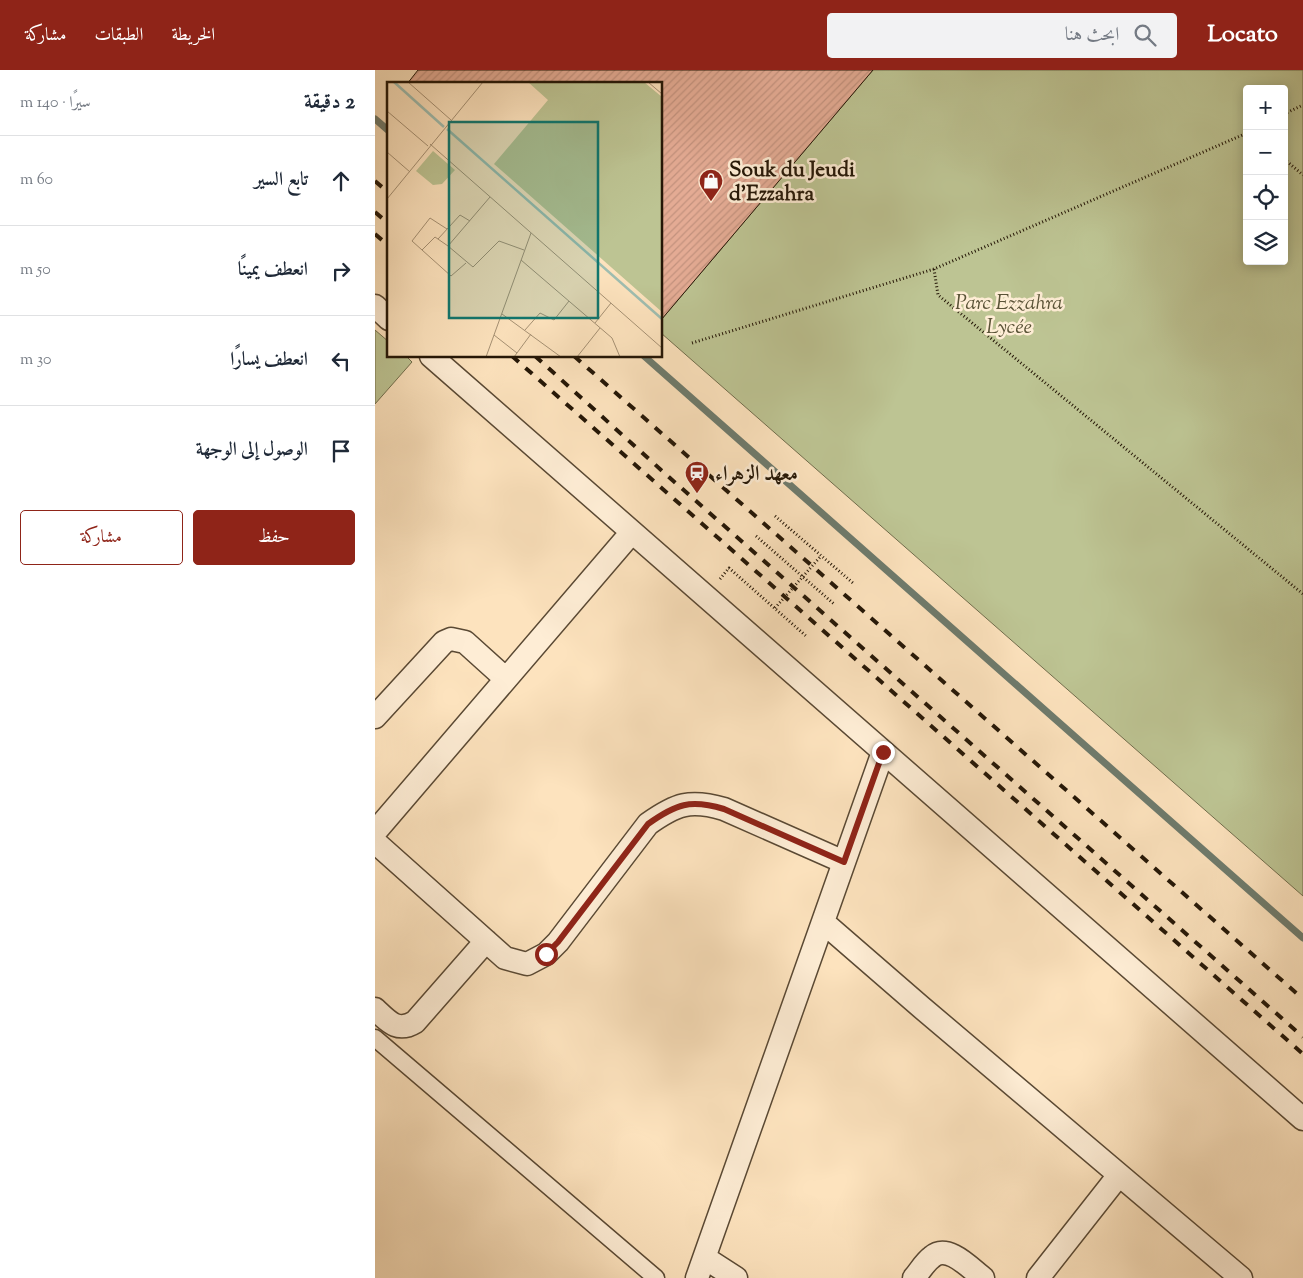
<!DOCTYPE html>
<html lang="ar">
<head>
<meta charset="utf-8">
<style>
  body { margin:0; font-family:"Sorts Mill Goudy",Amiri,serif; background:#f2f2f3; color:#1f2937; direction:rtl }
  .controls { position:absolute; right:15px; top:15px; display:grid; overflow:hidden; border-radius:5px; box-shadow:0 2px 12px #0003 }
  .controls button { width:45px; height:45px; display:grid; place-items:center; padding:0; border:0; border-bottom:1px solid #e0e1e3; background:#fff; color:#1f2937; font:25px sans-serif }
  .stop { position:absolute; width:15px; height:15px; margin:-11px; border:4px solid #8f2418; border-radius:50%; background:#fff }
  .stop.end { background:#8f2418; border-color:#fff; box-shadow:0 1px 5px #0008 }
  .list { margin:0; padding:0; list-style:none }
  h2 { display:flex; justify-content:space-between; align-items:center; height:65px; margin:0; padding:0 20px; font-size:21px }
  h2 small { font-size:16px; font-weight:400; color:#747a83 }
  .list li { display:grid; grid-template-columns:32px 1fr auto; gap:15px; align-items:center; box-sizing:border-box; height:90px; padding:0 20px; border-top:1px solid #e0e1e3 }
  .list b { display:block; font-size:19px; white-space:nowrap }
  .list em { font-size:16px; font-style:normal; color:#747a83 }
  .actions { display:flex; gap:10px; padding:15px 20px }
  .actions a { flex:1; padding:11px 0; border:1px solid #8f2418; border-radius:5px; text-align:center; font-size:18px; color:#8f2418 }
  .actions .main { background:#8f2418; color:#fff }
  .icon { flex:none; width:28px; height:28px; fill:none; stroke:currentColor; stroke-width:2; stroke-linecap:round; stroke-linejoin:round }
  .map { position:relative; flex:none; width:928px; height:1208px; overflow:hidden; direction:ltr }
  header { display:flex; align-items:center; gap:30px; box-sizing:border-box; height:70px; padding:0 25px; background:#8f2418; color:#fff }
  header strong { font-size:24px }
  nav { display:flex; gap:28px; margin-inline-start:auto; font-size:18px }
  .search { width:350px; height:45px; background:#f2f2f3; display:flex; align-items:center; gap:12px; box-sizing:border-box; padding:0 18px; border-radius:5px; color:#747a83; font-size:19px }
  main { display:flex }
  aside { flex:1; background:#fff }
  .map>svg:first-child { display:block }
</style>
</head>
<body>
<header>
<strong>Locato</strong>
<div class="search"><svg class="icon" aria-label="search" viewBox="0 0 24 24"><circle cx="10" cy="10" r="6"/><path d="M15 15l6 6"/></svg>ابحث هنا</div>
<nav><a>الخريطة</a><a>الطبقات</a><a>مشاركة</a></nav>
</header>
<main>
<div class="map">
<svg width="928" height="1208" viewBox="0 0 928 1208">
  <defs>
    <pattern id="building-hatch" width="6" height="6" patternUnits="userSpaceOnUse" patternTransform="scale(1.25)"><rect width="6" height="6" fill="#e4ab94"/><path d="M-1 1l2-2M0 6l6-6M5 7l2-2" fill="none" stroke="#c3927e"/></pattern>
  </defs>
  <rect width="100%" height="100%" fill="#fde3be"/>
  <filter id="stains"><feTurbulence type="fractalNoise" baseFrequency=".004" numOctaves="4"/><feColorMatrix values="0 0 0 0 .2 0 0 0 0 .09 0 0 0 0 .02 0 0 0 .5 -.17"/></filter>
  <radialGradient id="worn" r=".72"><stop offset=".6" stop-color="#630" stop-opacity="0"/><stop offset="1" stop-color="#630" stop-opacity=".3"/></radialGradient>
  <path fill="#bdc493" stroke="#706d4c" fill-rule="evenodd" d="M498,0H928V826L286,263V250ZM872,19H909V191H872Z
    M0,260L14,272V286H31L37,292L0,334Z"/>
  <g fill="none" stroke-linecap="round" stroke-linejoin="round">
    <path stroke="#6e7b6d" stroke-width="7" d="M0,49L14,61
      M269,286L928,868"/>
  </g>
  <path fill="url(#building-hatch)" stroke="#241606" d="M43,0H498L286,250V14H32Z"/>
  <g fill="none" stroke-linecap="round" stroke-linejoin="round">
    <defs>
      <path id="pedestrian" d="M0,968L281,1208"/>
      <path id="minor" d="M0,236L14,249
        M56,286L928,1049
        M0,647L69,572L76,569L90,572L131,609
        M0,762L257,462
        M0,772L130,888L152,894L171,884L183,872L273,754C301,734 315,729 349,739L469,792
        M448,852L546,937L866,1208
        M0,939C13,951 22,963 40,952L111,871
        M330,1188L361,1208
        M322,1208L508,682
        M539,1208C545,1201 550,1192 557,1187C573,1173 596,1199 608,1208
        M663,1208L744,1105"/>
    </defs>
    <use href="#pedestrian" stroke="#5a4934" stroke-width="19"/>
    <use href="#minor" stroke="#5a4934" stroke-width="25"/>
    <path stroke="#241606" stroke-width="3" stroke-dasharray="1 2.5" stroke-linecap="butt" d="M909,44L928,35
      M909,89L928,105
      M559,199L563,225L928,524
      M317,273L559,199L872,63
      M400,446L478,513
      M381,466L459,534
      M345,509L354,498L431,566"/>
    <use href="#pedestrian" stroke="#feedd5" stroke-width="16"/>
    <use href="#minor" stroke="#feedd5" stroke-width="22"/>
    <path stroke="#241606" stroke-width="4" stroke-dasharray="9 9" stroke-linecap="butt" d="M0,111L14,123
      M0,142L14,154
      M0,164L14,176
      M137,286L928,984
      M160,286L295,408L928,967
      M199,286L928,929"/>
    <path stroke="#241606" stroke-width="3" stroke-dasharray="1 2.5" stroke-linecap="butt" d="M400,538L446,486"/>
  </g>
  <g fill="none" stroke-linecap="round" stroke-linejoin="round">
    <path stroke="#8f2418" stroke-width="6" d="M171,884L183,872L273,754C301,734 315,729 349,739L469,792L508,682"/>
  </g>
  <defs>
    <symbol id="shop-pin" viewBox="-11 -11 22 30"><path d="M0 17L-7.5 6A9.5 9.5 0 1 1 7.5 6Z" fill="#8f2418" stroke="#feedd5"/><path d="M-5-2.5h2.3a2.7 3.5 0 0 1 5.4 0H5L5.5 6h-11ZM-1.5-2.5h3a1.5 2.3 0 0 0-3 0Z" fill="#fff"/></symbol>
    <symbol id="station-pin" viewBox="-11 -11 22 30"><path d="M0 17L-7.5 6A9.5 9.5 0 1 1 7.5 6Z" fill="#8f2418" stroke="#feedd5"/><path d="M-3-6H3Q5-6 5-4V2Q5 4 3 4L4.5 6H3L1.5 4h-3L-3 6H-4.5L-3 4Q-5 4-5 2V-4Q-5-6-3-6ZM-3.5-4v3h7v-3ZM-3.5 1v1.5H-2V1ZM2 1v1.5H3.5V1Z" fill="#fff"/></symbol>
  </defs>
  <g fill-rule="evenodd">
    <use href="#shop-pin" x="322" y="97" width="28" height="38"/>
    <use href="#station-pin" x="308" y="389" width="28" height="38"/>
  </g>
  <g text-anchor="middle" stroke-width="5" stroke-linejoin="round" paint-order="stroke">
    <g font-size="21" font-weight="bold" fill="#241606" stroke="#feedd5" text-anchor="start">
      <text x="354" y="106">Souk du Jeudi<tspan x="354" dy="24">d'Ezzahra</tspan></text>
      <text x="340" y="410">معهد الزهراء</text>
    </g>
    <g font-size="21" font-style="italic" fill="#5a5337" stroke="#feedd5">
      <text x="634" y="239">Parc Ezzahra<tspan x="634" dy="24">Lycée</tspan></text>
    </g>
  </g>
  <g transform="translate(12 12)">
    <rect width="275" height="275" fill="#fde3be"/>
    <path d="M141,0H257L275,15V230L107,82L161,18ZM46,69L68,88L55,102L46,103L29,89Z" fill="#bdc493"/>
    <path fill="none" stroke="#9fbeb1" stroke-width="2.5" d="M7,0L57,45M60,47L275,237"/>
    <path fill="none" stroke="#a69174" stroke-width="1" d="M21,0L64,38M261,0L275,12M0,29L41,64M43,62L275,266M0,70L23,90M0,117L96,0M60,147L43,136L25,159L64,194L79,181M51,157L73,133L83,139M61,164L86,185L112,159L137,168M35,168L48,155L61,164L103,115M134,178L225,256L233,275M115,232L174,275M208,241L224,221M138,248L153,231L167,238L182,219M107,253L130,271M99,275L144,151M127,275L144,252M190,275L213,246"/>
    <path fill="#0f766e" fill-opacity="0.15" stroke="#0f766e" stroke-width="2.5" d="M62,40H211V236H62Z"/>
    <rect width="275" height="275" fill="none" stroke="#241606" stroke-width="2.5"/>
  </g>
  <rect width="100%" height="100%" filter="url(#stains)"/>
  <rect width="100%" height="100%" fill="url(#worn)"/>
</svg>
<div class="controls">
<button>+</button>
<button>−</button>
<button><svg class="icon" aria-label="locate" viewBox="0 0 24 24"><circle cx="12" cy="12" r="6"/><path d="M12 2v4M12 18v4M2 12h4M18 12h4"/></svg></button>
<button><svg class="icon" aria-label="layers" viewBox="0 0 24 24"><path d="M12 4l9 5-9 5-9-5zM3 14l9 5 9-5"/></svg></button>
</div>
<div class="stop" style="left:171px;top:884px"></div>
<div class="stop end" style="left:508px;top:682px"></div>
</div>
<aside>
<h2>2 دقيقة<small>سيرًا · 140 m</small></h2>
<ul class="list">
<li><svg class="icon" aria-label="ahead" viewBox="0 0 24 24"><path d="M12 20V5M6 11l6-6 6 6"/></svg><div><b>تابع السير</b></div><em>60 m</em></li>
<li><svg class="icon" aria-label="right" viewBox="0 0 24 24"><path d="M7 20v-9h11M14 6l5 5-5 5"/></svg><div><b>انعطف يمينًا</b></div><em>50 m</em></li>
<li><svg class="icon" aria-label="left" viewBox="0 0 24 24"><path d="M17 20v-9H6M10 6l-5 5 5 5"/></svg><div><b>انعطف يسارًا</b></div><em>30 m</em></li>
<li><svg class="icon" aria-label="arrive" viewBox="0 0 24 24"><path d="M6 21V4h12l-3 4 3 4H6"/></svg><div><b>الوصول إلى الوجهة</b></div></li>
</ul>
<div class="actions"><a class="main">حفظ</a><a>مشاركة</a></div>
</aside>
</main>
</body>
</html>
